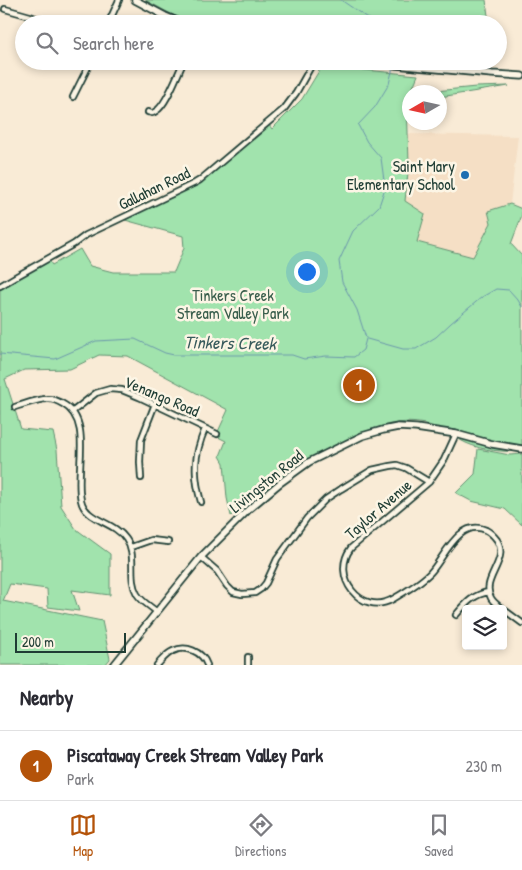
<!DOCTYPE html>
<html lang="en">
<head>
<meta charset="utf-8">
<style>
  body { margin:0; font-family:"Patrick Hand",sans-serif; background:#f2f2f3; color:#2b2b33 }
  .controls { position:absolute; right:15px; bottom:15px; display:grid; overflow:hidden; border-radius:5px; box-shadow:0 2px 8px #0003 }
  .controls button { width:45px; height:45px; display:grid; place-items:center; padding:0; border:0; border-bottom:1px solid #e1e1e2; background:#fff; color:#2b2b33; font:25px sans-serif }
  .compass { position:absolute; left:402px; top:85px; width:45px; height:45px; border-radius:50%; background:#fff; box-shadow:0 2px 8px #0003; rotate:261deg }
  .scale { position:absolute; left:15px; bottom:12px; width:111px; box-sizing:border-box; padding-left:5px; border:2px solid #1f3d34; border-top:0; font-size:14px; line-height:18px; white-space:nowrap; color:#1f3d34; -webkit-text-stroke:4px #fcf5e5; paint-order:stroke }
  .you { position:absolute; left:306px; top:271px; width:18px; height:18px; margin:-12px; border:4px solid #fff; border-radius:50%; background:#1a73e8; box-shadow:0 0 0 8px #1a73e833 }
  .badge { display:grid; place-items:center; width:32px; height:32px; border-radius:50%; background:#b45309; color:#fff; font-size:16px; font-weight:700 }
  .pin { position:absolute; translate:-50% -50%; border:2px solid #fff; box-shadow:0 1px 5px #0006 }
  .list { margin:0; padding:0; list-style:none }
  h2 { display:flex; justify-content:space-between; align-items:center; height:65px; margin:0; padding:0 20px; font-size:21px }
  h2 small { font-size:16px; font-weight:400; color:#7c7c81 }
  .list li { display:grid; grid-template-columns:32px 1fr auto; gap:15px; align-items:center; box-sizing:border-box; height:70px; padding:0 20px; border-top:1px solid #e1e1e2 }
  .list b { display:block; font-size:19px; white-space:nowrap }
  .list p { margin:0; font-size:16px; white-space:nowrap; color:#7c7c81 }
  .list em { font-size:16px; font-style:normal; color:#7c7c81 }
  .icon { flex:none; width:28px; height:28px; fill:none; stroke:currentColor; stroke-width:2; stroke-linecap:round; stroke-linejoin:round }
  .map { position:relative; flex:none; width:522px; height:665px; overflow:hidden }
  .search { position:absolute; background:#fff; box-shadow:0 2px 8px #0003; left:15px; right:15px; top:15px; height:55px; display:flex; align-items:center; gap:12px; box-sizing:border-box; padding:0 18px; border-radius:28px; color:#7c7c81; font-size:19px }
  .sheet { height:135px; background:#fff }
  nav { display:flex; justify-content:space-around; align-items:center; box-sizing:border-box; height:70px; border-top:1px solid #e1e1e2; background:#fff; font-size:14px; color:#7c7c81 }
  nav a { display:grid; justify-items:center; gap:2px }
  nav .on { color:#b45309 }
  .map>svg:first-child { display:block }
</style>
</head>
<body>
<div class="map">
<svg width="522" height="665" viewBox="0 0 522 665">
  <rect width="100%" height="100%" fill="#f9ebd6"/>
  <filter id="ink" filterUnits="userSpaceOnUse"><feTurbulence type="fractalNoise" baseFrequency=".02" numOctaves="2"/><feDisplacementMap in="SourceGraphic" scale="10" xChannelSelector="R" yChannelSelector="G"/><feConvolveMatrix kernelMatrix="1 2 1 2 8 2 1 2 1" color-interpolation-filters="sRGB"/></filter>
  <g filter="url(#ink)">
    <path fill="#f5dfc5" d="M408,134L518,136L510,204L488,211L491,223L473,257L417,242L405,201L409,163Z"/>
    <path fill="#a1e3ad" stroke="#609070" d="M145,0H486L489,24H222L198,16L195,24L171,14Z
      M322,66L418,75L411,92H410L409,96L407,102L409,163L405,201L425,214L417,242L473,257L491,223L488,211L510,204L522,209V215L511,244L522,256V451C503,452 484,451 466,443C452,436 440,428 425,424C379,414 332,448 297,473C282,484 266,495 251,506L247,501L231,516L227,498L224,463L220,456L226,441L216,436L228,410L128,356L99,355L70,369L24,370L5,379L21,429L53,432L57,450L61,506L76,529L110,554V595L72,590L79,611L48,607L47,589L10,584L3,601L102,621L110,659L105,665H0V287L48,259L52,265L80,249L90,266L113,272H174L184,248L183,236L125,220L124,218L183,192L199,183L269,125L272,129L302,99Z
      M509,86L440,97V92H425L476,87Z
      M478,449L510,455L522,454V525L505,509L471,501L456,493L475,474Z"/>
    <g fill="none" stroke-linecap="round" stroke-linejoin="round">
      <path stroke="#6b97ac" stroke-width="1" d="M341,0L376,24
        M366,338L357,310L342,282L339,261L353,231L379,206L385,188L381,158L367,142L358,125L375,107L389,84L393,67
        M367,339L403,349H416L436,337L451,323L482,297L496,289L509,290L518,300L522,307
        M0,354L55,359L96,341L135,339L165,353L174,355H292L304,359L326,356L354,357L363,350L366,339"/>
      <defs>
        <path id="minor" d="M5,9L30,16L50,24
          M108,24L119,0
          M73,97L91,61
          M148,112C152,113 152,114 156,111C166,106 178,73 184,61
          M0,286L17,276L74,244L86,235L128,215L195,183L200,180L284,109L296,93L314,61
          M15,407C25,404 37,399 48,399C54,399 58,401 63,404C94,421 74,472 81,500C85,521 114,521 126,539C138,556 127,577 137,594C142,602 150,606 157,612
          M72,412L96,393L110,389L122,390L139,397L217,434
          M456,434L444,460L429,482L351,548C330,576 361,617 393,599C405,592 420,583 430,573C444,558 459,518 486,530C490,532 494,536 497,540C510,561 480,579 491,598C494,603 499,606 502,609
          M141,478L140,462L141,440L155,404
          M201,502C193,474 194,455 205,429
          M131,547L151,540L168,542
          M201,557L217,571L227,586L233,592L242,594L255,593L261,589L266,583L277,559L307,518L326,499L341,489L372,470L390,466L397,465L406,468L429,482
          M503,609L522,623
          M456,615C466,603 474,594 489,592
          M157,665C162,660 166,654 173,651C186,645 202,651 207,665
          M248,665V657"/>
        <path id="major" d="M135,0L165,16L184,24
          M352,61L492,74L522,76
          M114,665L201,557L249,509L280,483L309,462L362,436L383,430L398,427L416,428L456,434L492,444L522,449"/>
      </defs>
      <use href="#minor" stroke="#1f3d34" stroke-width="8"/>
      <use href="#major" stroke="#1f3d34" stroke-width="9"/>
      <use href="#minor" stroke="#fcf5e5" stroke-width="4.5"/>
      <use href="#major" stroke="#fcf5e5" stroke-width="5.5"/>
    </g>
  </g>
  <circle fill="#1f6fb2" stroke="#fcf5e5" stroke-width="2" cx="465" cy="175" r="5"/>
  <g text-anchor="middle" stroke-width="5" stroke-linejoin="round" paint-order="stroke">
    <g font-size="16" fill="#1f3d34" stroke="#fcf5e5" text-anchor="end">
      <text x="455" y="172">Saint Mary<tspan x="455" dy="18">Elementary School</tspan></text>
    </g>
    <g font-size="16" fill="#1f3d34" stroke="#fcf5e5">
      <text transform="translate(154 188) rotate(-26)" y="6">Gallahan Road</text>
      <text transform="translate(162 396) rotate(23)" y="6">Venango Road</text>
      <text transform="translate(266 481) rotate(-39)" y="6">Livingston Road</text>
      <text transform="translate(378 509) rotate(-41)" y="6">Taylor Avenue</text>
    </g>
    <g font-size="16" fill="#395e4c" stroke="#fcf5e5">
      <text x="233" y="301">Tinkers Creek<tspan x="233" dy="18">Stream Valley Park</tspan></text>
    </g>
    <g font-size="18" font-style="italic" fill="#385b5c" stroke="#fcf5e5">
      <text transform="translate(230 343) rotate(1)" y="6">Tinkers Creek</text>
    </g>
  </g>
</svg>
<div class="controls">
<button><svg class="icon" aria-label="layers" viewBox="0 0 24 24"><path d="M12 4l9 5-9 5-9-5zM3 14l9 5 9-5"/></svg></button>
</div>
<svg class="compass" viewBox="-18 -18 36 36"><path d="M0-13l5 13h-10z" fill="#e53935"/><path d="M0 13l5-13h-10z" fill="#7c7c81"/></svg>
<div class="scale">200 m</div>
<div class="you"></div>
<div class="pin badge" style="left:359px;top:385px">1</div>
<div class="search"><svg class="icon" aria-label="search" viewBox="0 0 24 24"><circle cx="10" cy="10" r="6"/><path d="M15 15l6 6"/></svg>Search here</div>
</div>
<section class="sheet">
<h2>Nearby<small></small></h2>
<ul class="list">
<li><span class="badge">1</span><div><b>Piscataway Creek Stream Valley Park</b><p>Park</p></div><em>230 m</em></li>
</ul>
</section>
<nav>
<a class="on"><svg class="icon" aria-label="map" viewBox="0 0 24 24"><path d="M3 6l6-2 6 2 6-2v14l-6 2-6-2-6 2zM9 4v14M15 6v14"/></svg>Map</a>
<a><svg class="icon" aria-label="directions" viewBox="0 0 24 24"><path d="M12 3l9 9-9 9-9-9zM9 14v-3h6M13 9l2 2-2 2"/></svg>Directions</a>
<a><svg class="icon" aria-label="saved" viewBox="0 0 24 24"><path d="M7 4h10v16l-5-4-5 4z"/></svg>Saved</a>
</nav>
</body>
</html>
